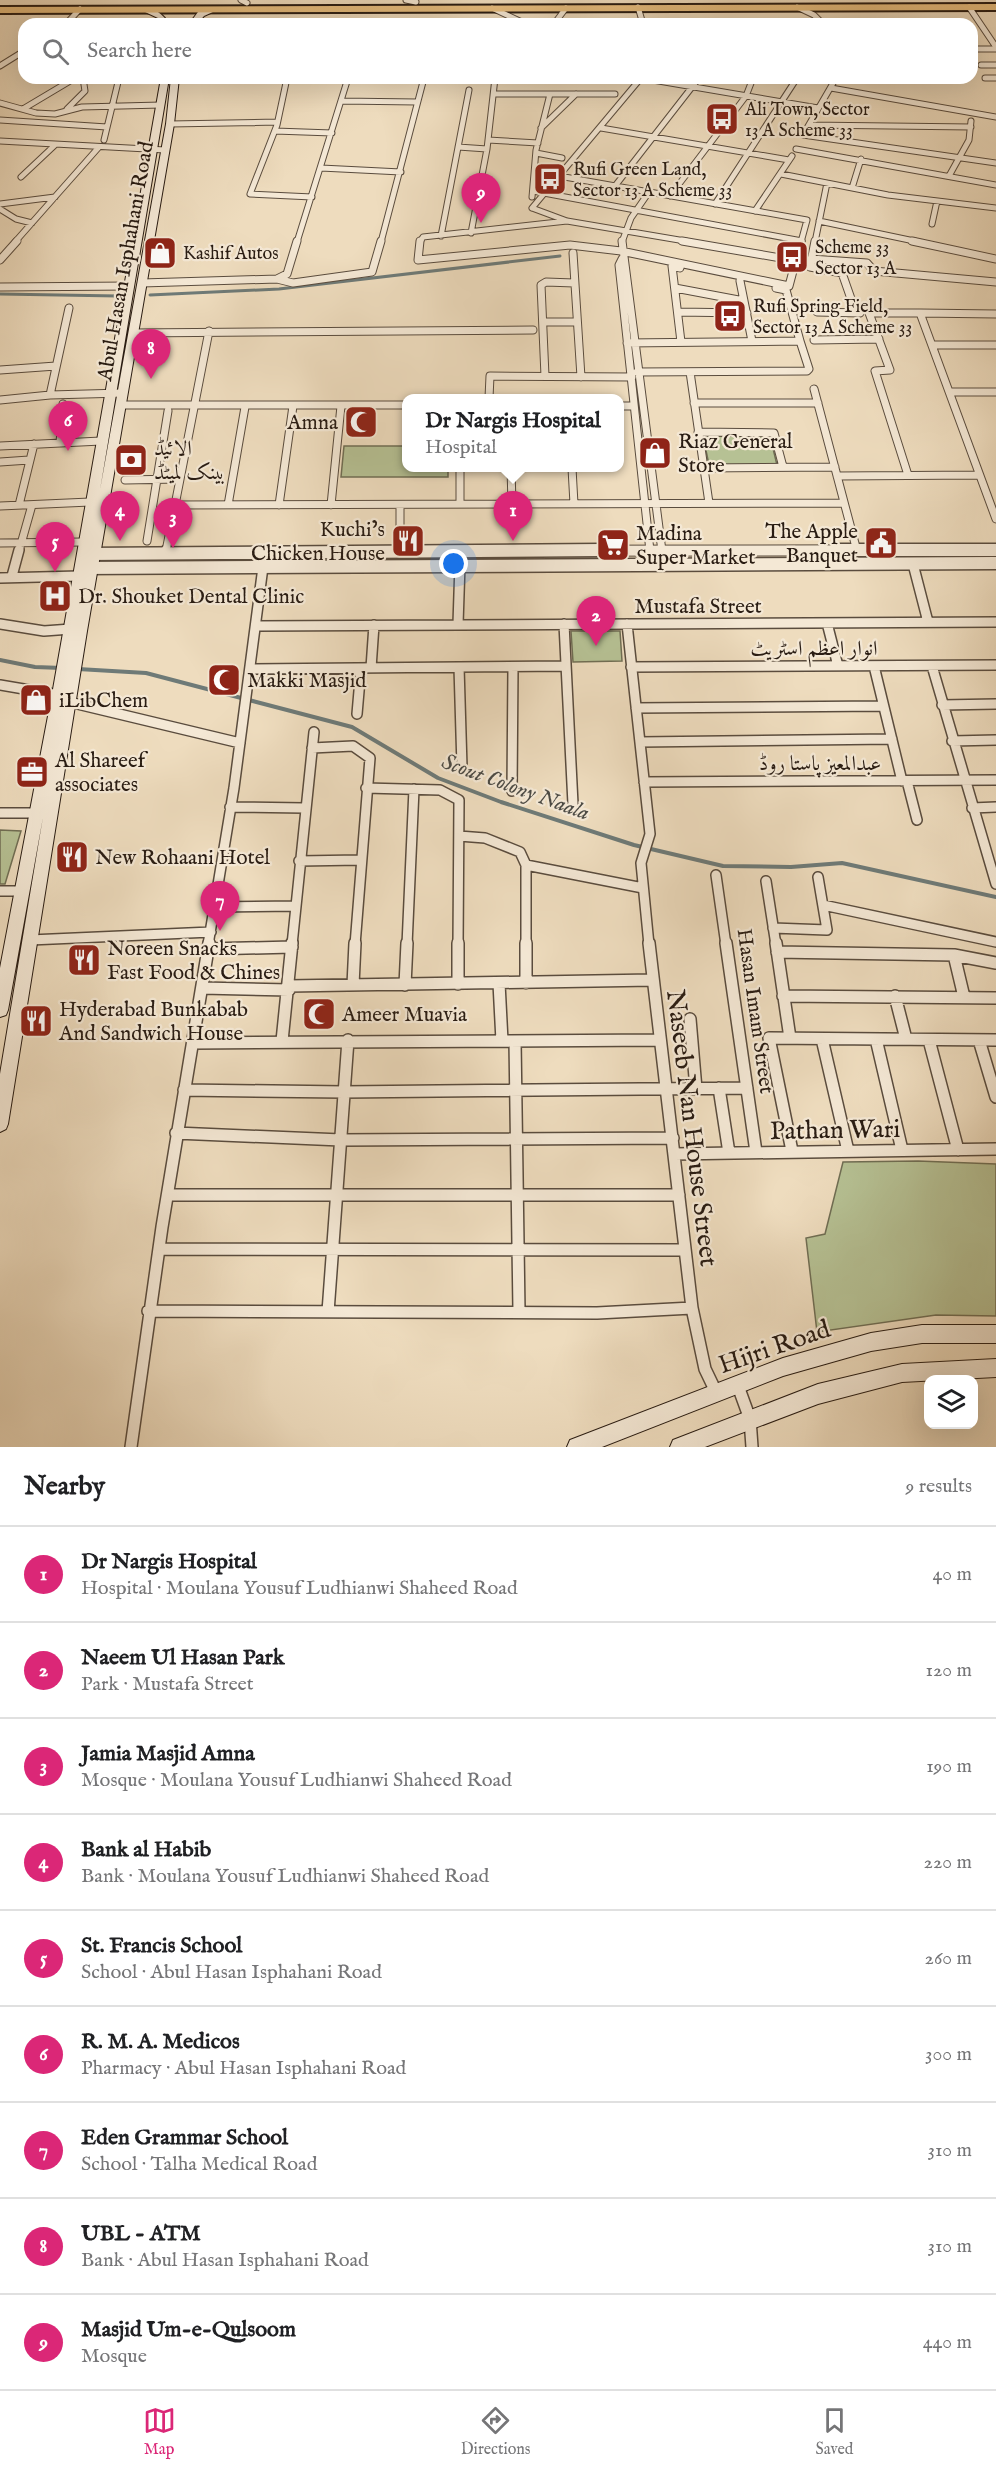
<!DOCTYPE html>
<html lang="en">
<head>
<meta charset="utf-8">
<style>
  body { margin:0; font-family:"IM FELL English",Amiri,serif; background:#f6f6f6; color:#202124 }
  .controls { position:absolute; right:18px; bottom:18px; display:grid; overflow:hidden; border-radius:12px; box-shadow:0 6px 24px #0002 }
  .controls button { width:54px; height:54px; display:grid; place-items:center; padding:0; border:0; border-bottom:2px solid #e0e0e0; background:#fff; color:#202124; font:30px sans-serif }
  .you { position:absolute; left:454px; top:564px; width:21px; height:21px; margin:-15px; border:4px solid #fff; border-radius:50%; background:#1a73e8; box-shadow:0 0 0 9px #1a73e833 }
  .badge { display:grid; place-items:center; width:39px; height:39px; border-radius:50%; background:#db2777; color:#fff; font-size:20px; font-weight:700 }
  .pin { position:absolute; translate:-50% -50px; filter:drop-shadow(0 2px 3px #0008) }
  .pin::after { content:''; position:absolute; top:32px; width:21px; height:18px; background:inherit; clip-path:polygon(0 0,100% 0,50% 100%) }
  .popup { position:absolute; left:402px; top:394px; width:222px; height:78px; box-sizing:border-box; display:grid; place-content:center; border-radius:12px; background:#fff; filter:drop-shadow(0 2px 4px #0005); font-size:20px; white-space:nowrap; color:#757577 }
  .popup b { font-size:22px; color:#202124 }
  .popup::after { content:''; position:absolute; left:50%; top:100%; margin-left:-12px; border:12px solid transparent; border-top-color:#fff }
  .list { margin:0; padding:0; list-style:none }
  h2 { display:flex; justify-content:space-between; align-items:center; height:78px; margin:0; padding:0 24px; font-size:26px }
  h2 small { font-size:20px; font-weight:400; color:#757577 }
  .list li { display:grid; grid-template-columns:39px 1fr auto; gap:18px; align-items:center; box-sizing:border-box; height:96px; padding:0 24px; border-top:2px solid #e0e0e0 }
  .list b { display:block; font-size:22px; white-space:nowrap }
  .list p { margin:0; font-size:20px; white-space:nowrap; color:#757577 }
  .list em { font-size:20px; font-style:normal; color:#757577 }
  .icon { flex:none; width:33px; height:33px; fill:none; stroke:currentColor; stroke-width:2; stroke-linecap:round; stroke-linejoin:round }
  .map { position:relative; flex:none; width:996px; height:1447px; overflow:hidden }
  .search { position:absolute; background:#fff; box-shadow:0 6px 24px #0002; left:18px; right:18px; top:18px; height:66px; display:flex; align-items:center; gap:15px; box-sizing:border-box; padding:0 21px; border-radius:18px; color:#757577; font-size:22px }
  .sheet { height:942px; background:#fff }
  nav { display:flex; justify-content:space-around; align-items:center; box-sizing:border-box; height:84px; border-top:2px solid #e0e0e0; background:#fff; font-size:16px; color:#757577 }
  nav a { display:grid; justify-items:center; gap:3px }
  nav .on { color:#db2777 }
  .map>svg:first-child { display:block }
</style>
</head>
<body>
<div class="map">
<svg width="996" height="1447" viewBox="0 0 996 1447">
  <rect width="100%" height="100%" fill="#eedcbe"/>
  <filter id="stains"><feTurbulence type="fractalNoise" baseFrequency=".00333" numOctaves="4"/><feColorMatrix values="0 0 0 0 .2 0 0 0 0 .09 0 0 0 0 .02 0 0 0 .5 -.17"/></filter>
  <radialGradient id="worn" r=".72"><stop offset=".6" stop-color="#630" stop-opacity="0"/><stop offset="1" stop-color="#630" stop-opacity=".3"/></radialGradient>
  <path fill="#b6c194" stroke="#706e54" stroke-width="1.5" d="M703,436H770L777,465H709Z
    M344,446H406V468H448V477H341Z
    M571,631H620L622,661L573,662Z
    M0,830L21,831L5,884H0Z
    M918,1161L996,1164V1316L936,1315L817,1332L806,1238L825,1234L843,1162Z"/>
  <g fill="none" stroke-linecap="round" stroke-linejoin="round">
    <path stroke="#6e7a77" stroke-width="3" d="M0,294L118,296
      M150,295L279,289L560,256"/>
    <path stroke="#6e7a77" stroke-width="4" d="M0,660L35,667L62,668
      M78,669L146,673L352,727L438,778L501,802L634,845L723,866L791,867L842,863L996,897"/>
    <defs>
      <path id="minor-far3" d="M241,0L247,3
        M406,0L416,2
        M638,7L643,24
        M797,7L814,15L823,24
        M969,7L996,47
        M492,8L526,24
        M66,24L80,9
        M554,24L566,8
        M972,49H996
        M981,65H996
        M0,66L24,51
        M287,78L277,125L250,194L312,197
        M436,78H453
        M985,78H996
        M831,88L996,117
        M495,94H615
        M341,101L417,102
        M0,103L36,113L55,114L82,107L161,105
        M23,109L75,78
        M67,109L85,91L83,78
        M0,120L107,127
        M170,124L277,122
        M809,125L971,127
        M541,128L576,94
        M601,128L789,160
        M807,128L836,78
        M275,131L332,133
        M803,135L996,163
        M104,140L119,78
        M488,140L538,143
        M0,141L165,150
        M458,147L487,149
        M796,149L996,185
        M536,153L562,158
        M321,168L401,172
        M781,174L888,195L996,208
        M559,176L807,220L801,242
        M949,176L969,140L971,121
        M21,177L55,145
        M615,186L699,78
        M852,188L861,159
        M533,191L802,241
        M670,196L746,96L753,78
        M532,197L536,150L550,94
        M0,204L55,197
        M715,204L797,78
        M532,208L641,78L818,108
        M532,208L567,221L691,242
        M0,209L16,219L32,223
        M755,211L792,156
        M819,221L919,242
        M932,224L937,201
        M471,233L487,149L495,78
        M441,236L469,90
        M15,242L99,147
        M297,242L348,78
        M381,242L424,78
        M420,242L423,237L567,221
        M622,242L631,218L649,192
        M815,242L827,183"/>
      <path id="minor-far2" d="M420,241L418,260L570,245L621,251L789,286L801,241
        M622,241L662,551
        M682,241L798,261
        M815,241L810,267L842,273L856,313
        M912,241L996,259
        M573,253L581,377
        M622,259L619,265L650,551
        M811,259L867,263L874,271L996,282
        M0,260L17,241
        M680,268L672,266L681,342
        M277,279L293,283L372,272L381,241
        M740,281L752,341
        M142,283L277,279L287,274L297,241
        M0,287L130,286
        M675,288L744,301
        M678,312L747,313
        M817,312L860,313
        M996,314L920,313L996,519
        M543,322H577
        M134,333L533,330
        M814,340L879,339
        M627,343L800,341L786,290L776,288
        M934,345H996
        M0,370L56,366
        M637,372L807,371L809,369L800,341
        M690,372L709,503
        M545,376L541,285L546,282L574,283
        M814,389L857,551
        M950,392H996
        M50,395L69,308
        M489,398L490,376L632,377
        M0,400L50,395L123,393
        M694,403H818
        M121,405H406
        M620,406H634
        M698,432L774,433L783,467
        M60,443L63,404
        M0,446L101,441
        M0,462L29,460
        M460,468V504
        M511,468L512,504
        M572,468L574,504
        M703,468L835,467
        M908,475L875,371L890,370L869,313H920
        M837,476L979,475
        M125,480L179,479
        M19,505L34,444
        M173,505L844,503
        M228,505L245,407
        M279,505L293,406
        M331,505L341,406
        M400,505V551
        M0,506L90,502
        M147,541L168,411
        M0,543L84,542
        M19,551L32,505
        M166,551L209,331"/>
      <path id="minor-far1" d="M400,550V552
        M649,550L651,564
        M662,550L664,564
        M165,554L166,550
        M913,564L928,622
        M12,576L19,550
        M0,578L79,576
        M827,623L838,666
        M0,624L44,631L71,629
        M458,624L460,564
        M564,624L573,804
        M627,624L650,834L641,863L649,945
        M257,626L996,622
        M874,666L902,781
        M932,666L996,884
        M459,667L462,767
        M631,667L996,665
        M371,668L374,625
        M252,669L566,666
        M0,685L59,695
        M69,702L240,743
        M942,705L996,704
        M636,708L883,706
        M357,714L361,668
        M952,741L996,740
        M640,742L892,739
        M312,748L353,746L370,758L355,945
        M907,781L917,820
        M644,782L996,780
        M366,788L440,790L459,800L458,945
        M512,791L513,667
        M230,807L304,808
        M972,808L996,807
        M0,813H36
        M459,836L485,838L520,852L526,865
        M299,861L360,860
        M716,875L726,945
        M766,881L776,945
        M0,891H20
        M823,905L996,942
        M214,907L296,906
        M773,928L827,930L818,877
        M30,940L211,932
        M208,945L234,788L263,567
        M292,945L314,732
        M407,945L414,789
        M526,945V865L643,888"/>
      <path id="minor" d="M526,943V983
        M649,943L692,1308L705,1369L717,1394
        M726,943L756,1152
        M776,943L790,1038
        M208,949L292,947
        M777,952L954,955L964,997
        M954,955L996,963
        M499,983L502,1041
        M458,984V943
        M353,985L355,943
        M405,985L407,943
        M289,986L652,980
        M202,988L289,990
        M783,996L996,998
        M895,996L906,1039
        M690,1019L696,1089
        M822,1039L848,1151
        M876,1039L902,1150
        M929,1040L958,1150
        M979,1040L996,1097
        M282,1041L292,943
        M515,1041L519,1311
        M193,1043L660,1040
        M719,1088L729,1153
        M184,1090L344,1092L747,1088
        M176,1133L341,1140L673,1138
        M792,1151L769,1038L996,1040
        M675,1154L996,1149
        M168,1195H679
        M159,1249L685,1250
        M148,1311L597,1313L692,1308
        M328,1312L348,1040
        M738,1386L750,1419L752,1447
        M131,1447L162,1227L209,943"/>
      <path id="tertiary-far1" d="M429,551L996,550"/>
      <path id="tertiary" d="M836,550H996
        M86,554L602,550
        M82,568L996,563"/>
      <path id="secondary" d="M143,7C154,7 164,15 169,24H161L158,18L143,11Z
        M212,7L216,9L215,11L204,16L197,24H189L198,12Z
        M161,78H169L100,490L166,124L171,78H179L174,124L87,631L8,1124L6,1129L0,1132V1074L43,817L8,1010L6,1015L0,1017V968L52,695Z
        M922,1325H996V1343H922L871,1351L783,1376L602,1447H567L570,1440L783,1358L871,1333Z
        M996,1359V1377L902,1382L818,1404L705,1447H670L673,1440L818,1384L902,1364Z"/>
      <path id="motorway" d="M996,4V10L0,13V7Z"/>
    </defs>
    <use href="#minor-far3" stroke="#5a4c3e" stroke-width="7"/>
    <use href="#minor-far2" stroke="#5a4c3e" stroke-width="9"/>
    <use href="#minor-far1" stroke="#5a4c3e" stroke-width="12"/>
    <use href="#minor" stroke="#5a4c3e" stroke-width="14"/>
    <use href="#tertiary-far1" stroke="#5a4c3e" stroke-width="12"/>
    <use href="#tertiary" stroke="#5a4c3e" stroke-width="15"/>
    <use href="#secondary" stroke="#291c13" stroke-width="2"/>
    <use href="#motorway" stroke="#291c13" stroke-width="4"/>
    <use href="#minor-far3" stroke="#f4e8d5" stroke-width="5"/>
    <use href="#minor-far2" stroke="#f4e8d5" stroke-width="7"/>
    <use href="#minor-far1" stroke="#f4e8d5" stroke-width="9"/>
    <use href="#minor" stroke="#f4e8d5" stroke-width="11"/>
    <use href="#tertiary-far1" stroke="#f4e8d5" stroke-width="10"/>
    <use href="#tertiary" stroke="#f4e8d5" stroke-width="12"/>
    <use href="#secondary" fill="#f4e8d5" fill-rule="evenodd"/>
    <use href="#motorway" fill="#e7be7f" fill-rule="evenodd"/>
  </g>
  <defs>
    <symbol id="bus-square" viewBox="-11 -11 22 22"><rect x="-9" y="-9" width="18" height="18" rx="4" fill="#8f2418" stroke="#f4e8d5"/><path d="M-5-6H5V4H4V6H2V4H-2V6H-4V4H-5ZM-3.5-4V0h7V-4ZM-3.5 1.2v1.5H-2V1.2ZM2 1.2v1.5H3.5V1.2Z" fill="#fff"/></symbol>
    <symbol id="shop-square" viewBox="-11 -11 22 22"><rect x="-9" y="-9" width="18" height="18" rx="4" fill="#8f2418" stroke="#f4e8d5"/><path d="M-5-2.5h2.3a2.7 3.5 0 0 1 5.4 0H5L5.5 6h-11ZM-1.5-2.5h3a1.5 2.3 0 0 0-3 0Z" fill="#fff"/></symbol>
    <symbol id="mosque-square" viewBox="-11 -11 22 22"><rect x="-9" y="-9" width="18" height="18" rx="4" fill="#8f2418" stroke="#f4e8d5"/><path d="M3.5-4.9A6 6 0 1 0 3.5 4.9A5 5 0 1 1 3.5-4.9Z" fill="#fff"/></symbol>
    <symbol id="bank-square" viewBox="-11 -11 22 22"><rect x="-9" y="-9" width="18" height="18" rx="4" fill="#8f2418" stroke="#f4e8d5"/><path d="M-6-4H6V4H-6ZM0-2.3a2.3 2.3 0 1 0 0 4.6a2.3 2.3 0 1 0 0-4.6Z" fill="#fff"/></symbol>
    <symbol id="restaurant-square" viewBox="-11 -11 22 22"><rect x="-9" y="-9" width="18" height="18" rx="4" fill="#8f2418" stroke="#f4e8d5"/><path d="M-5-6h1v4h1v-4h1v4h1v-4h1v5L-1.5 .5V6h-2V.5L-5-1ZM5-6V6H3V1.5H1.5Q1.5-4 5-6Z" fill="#fff"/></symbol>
    <symbol id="civic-square" viewBox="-11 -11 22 22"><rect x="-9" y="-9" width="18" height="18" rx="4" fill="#8f2418" stroke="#f4e8d5"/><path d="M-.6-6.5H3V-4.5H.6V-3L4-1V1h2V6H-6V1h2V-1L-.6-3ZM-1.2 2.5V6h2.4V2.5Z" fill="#fff"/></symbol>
    <symbol id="supermarket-square" viewBox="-11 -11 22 22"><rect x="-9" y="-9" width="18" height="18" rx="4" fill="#8f2418" stroke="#f4e8d5"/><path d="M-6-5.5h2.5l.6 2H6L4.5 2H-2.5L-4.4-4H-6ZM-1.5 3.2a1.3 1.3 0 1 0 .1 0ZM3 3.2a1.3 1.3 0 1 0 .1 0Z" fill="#fff"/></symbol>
    <symbol id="hospital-square" viewBox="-11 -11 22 22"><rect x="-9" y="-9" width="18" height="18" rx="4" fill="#8f2418" stroke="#f4e8d5"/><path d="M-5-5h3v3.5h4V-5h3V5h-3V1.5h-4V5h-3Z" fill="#fff"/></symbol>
    <symbol id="office-square" viewBox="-11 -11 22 22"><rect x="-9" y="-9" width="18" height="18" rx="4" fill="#8f2418" stroke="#f4e8d5"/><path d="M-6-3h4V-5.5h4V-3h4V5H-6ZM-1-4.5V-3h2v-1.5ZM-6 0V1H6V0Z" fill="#fff"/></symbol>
  </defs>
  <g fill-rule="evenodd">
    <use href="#bus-square" x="703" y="100" width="38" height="38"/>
    <use href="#bus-square" x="531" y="160" width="38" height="38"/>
    <use href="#shop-square" x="141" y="234" width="38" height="38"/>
    <use href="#bus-square" x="773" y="238" width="38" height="38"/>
    <use href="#bus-square" x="711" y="297" width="38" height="38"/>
    <use href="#mosque-square" x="342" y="403" width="38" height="38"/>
    <use href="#shop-square" x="636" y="434" width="38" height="38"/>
    <use href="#bank-square" x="112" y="441" width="38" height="38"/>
    <use href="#restaurant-square" x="389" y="522" width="38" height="38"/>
    <use href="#civic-square" x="862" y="524" width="38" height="38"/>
    <use href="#supermarket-square" x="594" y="526" width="38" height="38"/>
    <use href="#hospital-square" x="36" y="577" width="38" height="38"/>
    <use href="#mosque-square" x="205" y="661" width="38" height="38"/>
    <use href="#shop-square" x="17" y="681" width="38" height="38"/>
    <use href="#office-square" x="13" y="753" width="38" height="38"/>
    <use href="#restaurant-square" x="53" y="838" width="38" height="38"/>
    <use href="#restaurant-square" x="65" y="941" width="38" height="38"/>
    <use href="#mosque-square" x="300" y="995" width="38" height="38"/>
    <use href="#restaurant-square" x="17" y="1002" width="38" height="38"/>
  </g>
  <g text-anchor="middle" stroke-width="4.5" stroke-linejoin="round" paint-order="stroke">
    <g font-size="18" fill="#291c13" stroke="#f4e8d5" text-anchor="start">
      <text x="745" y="115">Ali Town, Sector<tspan x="745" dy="21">13 A Scheme 33</tspan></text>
      <text x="573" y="175">Rufi Green Land,<tspan x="573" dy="21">Sector 13 A Scheme 33</tspan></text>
      <text x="815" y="253">Scheme 33<tspan x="815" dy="21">Sector 13 A</tspan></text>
      <text x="183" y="259">Kashif Autos</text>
      <text x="753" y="312">Rufi Spring Field,<tspan x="753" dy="21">Sector 13 A Scheme 33</tspan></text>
    </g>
    <g font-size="21" fill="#291c13" stroke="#f4e8d5">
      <text transform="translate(125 261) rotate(-80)" y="7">Abul Hasan Isphahani Road</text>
      <text x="698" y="613">Mustafa Street</text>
      <text x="814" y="655">انوار اعظم اسٹریٹ</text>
      <text x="820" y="770">عبدالمعیز پاستا روڈ</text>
      <text transform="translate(756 1011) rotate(82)" y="7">Hasan Imam Street</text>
    </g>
    <g font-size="21" fill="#291c13" stroke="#f4e8d5" text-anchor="start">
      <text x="338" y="429" text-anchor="end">Amna</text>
      <text x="678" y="448">Riaz General<tspan x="678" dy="24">Store</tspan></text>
      <text x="154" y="455">الائیڈ<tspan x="154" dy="24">بینک لمیٹڈ</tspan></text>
      <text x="385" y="536" text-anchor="end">Kuchi’s<tspan x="385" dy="24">Chicken House</tspan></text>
      <text x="858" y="538" text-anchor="end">The Apple<tspan x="858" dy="24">Banquet</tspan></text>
      <text x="636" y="540">Madina<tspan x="636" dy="24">Super Market</tspan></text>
      <text x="78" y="603">Dr. Shouket Dental Clinic</text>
      <text x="247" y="687">Makki Masjid</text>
      <text x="59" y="707">iLibChem</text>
      <text x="55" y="767">Al Shareef<tspan x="55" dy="24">associates</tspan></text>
      <text x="95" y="864">New Rohaani Hotel</text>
      <text x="107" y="955">Noreen Snacks<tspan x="107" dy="24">Fast Food &amp; Chines</tspan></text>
      <text x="59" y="1016">Hyderabad Bunkabab<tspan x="59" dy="24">And Sandwich House</tspan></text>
      <text x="342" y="1021">Ameer Muavia</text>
    </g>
    <g font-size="22" font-style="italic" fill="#4c4b45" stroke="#f4e8d5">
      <text transform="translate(516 786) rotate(20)" y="8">Scout Colony Naala</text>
    </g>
    <g font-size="26" fill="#291c13" stroke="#f4e8d5">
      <text transform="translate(693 1128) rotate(83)" y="9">Naseeb Nan House Street</text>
      <text transform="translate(835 1129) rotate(-1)" y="9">Pathan Wari</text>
      <text transform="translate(774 1346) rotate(-19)" y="9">Hijri Road</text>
    </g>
  </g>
  <rect width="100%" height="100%" filter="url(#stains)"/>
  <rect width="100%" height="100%" fill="url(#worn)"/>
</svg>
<div class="controls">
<button><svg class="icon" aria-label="layers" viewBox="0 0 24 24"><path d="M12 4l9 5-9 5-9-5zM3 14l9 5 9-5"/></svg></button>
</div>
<div class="you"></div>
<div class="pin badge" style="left:513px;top:541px">1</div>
<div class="popup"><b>Dr Nargis Hospital</b>Hospital</div>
<div class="pin badge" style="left:596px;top:646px">2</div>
<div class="pin badge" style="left:173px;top:548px">3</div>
<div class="pin badge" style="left:120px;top:541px">4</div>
<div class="pin badge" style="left:55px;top:572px">5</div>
<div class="pin badge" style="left:68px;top:451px">6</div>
<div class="pin badge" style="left:220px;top:931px">7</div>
<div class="pin badge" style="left:151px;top:379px">8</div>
<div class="pin badge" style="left:481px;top:223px">9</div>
<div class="search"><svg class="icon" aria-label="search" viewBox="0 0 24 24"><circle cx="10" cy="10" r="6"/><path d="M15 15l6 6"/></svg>Search here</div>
</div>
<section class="sheet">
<h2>Nearby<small>9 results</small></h2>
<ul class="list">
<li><span class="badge">1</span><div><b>Dr Nargis Hospital</b><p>Hospital · Moulana Yousuf Ludhianwi Shaheed Road</p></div><em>40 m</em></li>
<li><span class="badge">2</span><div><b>Naeem Ul Hasan Park</b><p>Park · Mustafa Street</p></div><em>120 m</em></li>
<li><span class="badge">3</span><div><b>Jamia Masjid Amna</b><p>Mosque · Moulana Yousuf Ludhianwi Shaheed Road</p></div><em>190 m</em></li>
<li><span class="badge">4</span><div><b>Bank al Habib</b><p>Bank · Moulana Yousuf Ludhianwi Shaheed Road</p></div><em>220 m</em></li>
<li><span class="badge">5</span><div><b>St. Francis School</b><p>School · Abul Hasan Isphahani Road</p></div><em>260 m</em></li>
<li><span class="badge">6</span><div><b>R. M. A. Medicos</b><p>Pharmacy · Abul Hasan Isphahani Road</p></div><em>300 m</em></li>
<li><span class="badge">7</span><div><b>Eden Grammar School</b><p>School · Talha Medical Road</p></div><em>310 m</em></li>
<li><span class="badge">8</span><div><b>UBL - ATM</b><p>Bank · Abul Hasan Isphahani Road</p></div><em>310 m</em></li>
<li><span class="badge">9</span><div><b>Masjid Um-e-Qulsoom</b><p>Mosque</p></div><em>440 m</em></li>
</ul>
</section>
<nav>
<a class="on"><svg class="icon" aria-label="map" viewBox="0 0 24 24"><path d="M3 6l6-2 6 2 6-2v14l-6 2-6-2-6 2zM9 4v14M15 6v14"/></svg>Map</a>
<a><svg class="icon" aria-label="directions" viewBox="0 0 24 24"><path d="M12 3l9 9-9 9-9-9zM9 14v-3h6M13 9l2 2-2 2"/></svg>Directions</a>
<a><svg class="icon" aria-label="saved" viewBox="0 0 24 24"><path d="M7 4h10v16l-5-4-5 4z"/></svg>Saved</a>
</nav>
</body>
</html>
